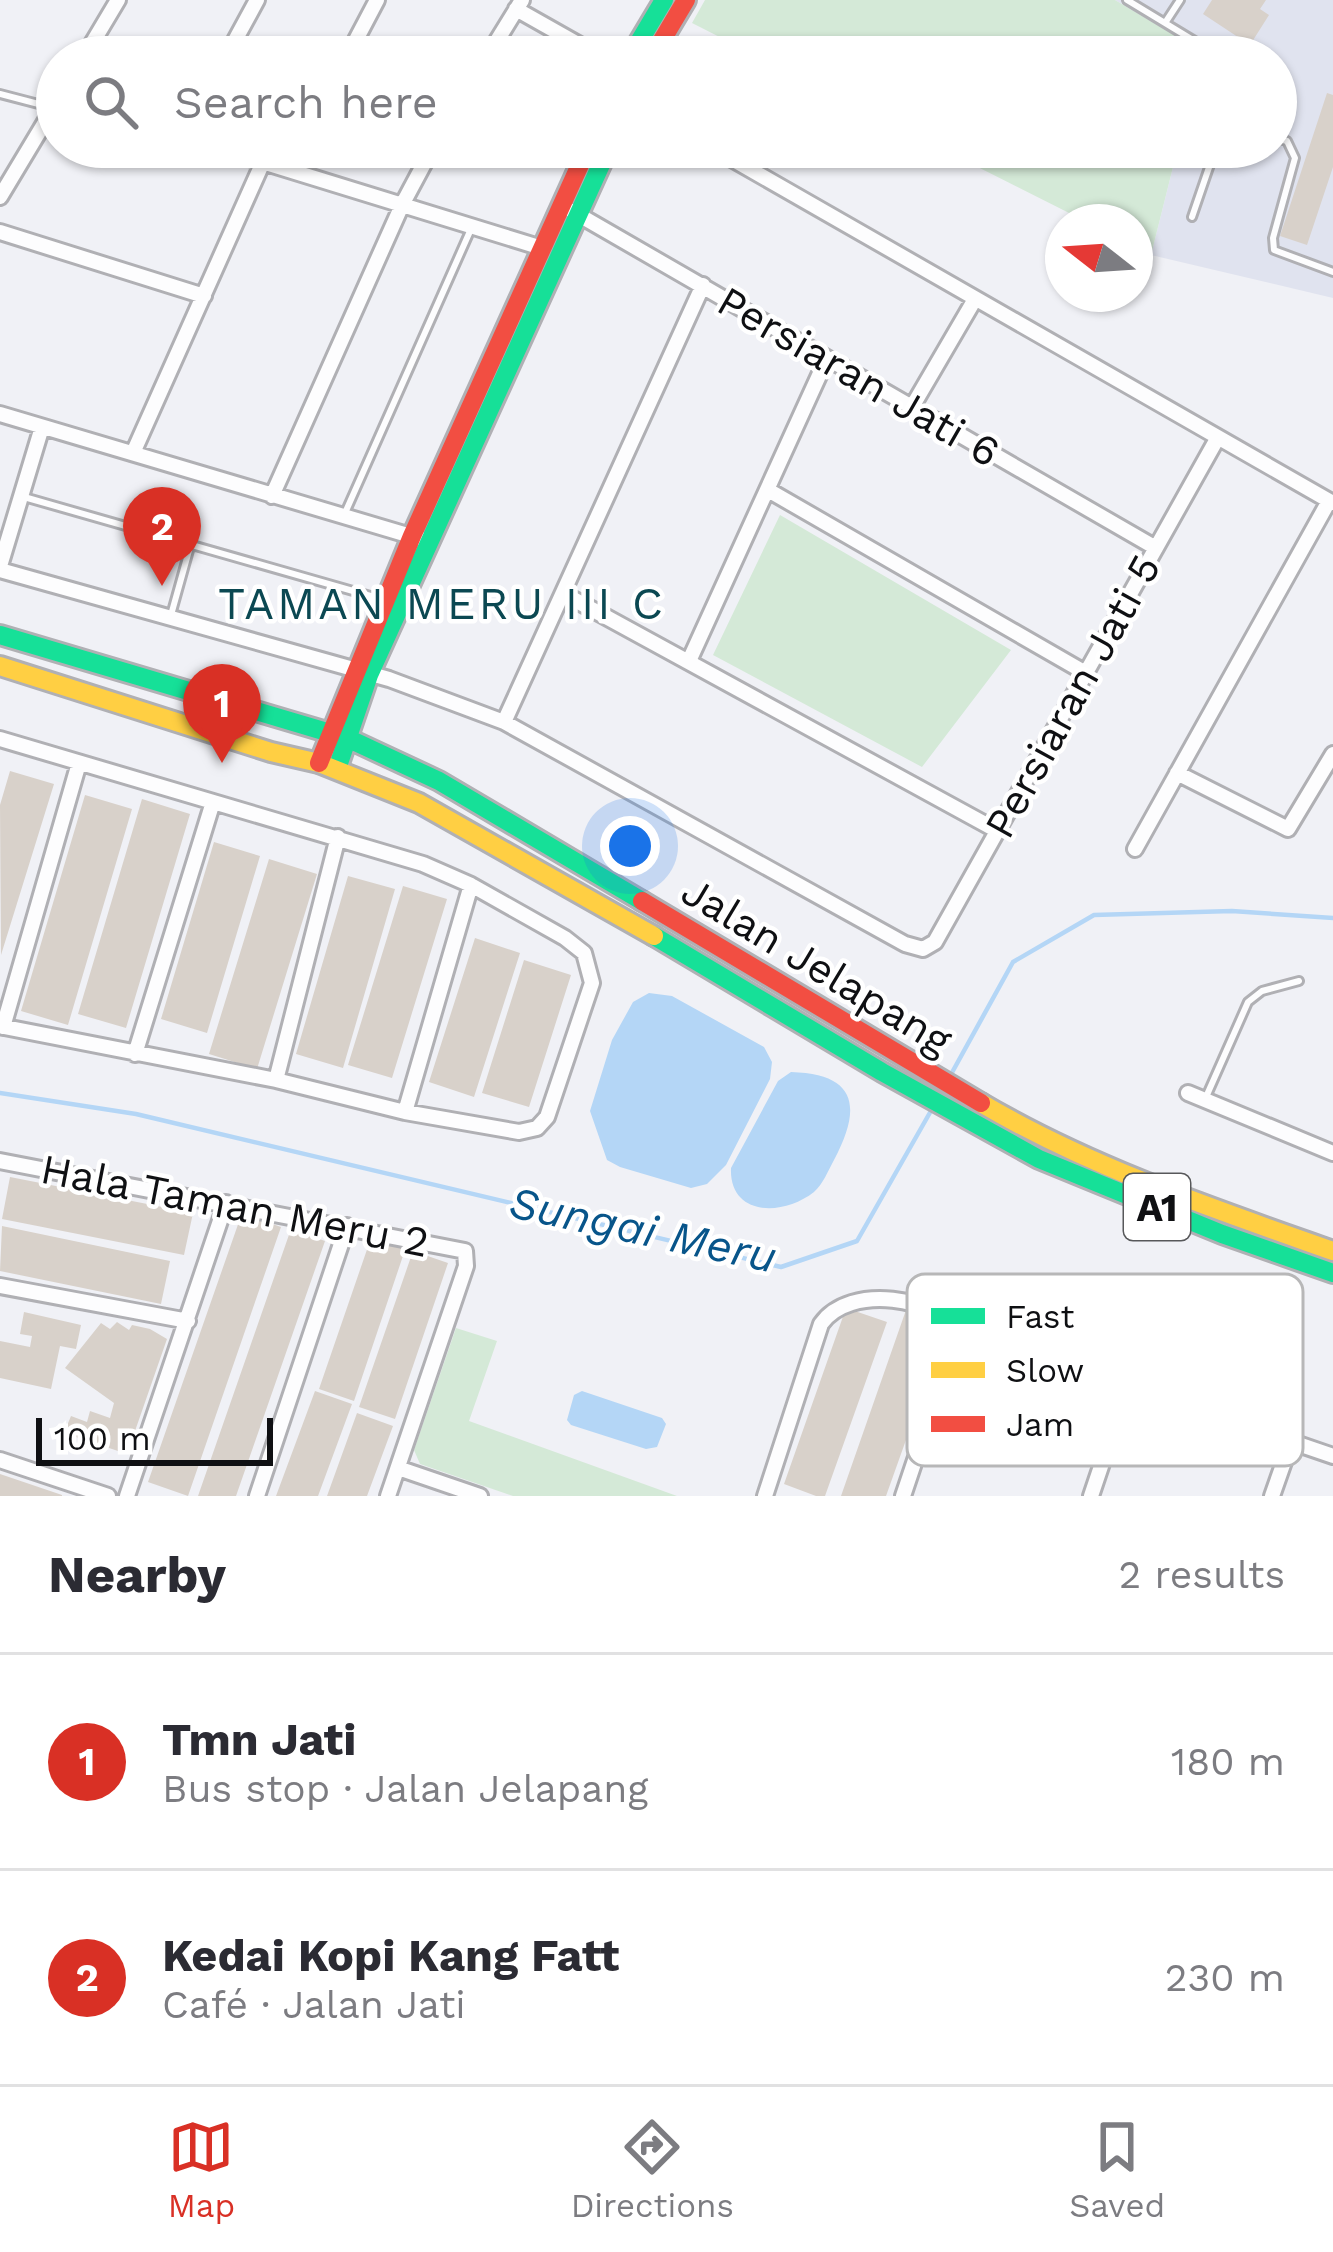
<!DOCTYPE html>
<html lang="en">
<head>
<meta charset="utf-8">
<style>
  body { margin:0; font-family:"Work Sans",sans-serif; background:#f7f7f7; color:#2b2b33 }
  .compass { position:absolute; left:1045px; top:204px; width:108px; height:108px; border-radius:50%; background:#fff; box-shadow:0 3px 9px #0004; rotate:287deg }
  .scale { position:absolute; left:36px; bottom:30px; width:237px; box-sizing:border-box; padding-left:12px; border:6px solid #0f1013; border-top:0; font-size:33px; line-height:42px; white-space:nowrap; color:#0f1013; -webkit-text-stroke:9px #fff; paint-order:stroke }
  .you { position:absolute; left:630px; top:846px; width:42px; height:42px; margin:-30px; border:9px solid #fff; border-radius:50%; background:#1a73e8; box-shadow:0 0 0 18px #1a73e833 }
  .badge { display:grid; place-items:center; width:78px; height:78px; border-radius:50%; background:#d93025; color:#fff; font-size:39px; font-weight:700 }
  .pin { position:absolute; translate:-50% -99px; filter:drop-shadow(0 3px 6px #0008) }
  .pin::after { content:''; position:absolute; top:63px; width:42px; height:36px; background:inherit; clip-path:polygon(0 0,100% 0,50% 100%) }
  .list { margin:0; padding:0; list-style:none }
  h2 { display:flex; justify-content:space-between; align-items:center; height:156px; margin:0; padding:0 48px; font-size:51px }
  h2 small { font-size:39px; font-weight:400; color:#7c7c81 }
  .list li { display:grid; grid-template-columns:78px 1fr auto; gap:36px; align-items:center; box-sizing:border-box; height:216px; padding:0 48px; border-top:3px solid #e1e1e2 }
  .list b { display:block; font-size:45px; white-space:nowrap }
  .list p { margin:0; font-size:39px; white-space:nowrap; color:#7c7c81 }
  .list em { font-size:39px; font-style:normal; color:#7c7c81 }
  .icon { flex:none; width:66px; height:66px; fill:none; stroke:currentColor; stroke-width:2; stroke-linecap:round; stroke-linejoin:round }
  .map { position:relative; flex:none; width:1333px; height:1496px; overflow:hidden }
  .search { position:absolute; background:#fff; box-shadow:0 3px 9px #0004; left:36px; right:36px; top:36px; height:132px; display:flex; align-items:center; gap:30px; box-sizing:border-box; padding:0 42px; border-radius:66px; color:#7c7c81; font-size:45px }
  .sheet { height:588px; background:#fff }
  nav { display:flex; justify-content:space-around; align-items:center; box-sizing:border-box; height:168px; border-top:3px solid #e1e1e2; background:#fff; font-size:33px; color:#7c7c81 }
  nav a { display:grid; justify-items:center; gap:6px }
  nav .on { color:#d93025 }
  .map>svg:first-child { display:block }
</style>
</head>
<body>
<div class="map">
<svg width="1333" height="1496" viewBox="0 0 1333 1496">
  <rect width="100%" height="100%" fill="#f0f1f6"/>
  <path fill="#e0e3ef" d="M1115,0H1333V298L1151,255L1178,147H1276V57H1199L1200,51Z"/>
  <path fill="#d4e9d7" d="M705,0H1115L1201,51L1199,57H759L692,23Z
    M938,147H1178L1151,255L1135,246V222H1087Z
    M780,515L1011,650L922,767L713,655Z
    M456,1328L497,1341L469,1421L677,1496H513L420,1464L414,1450Z"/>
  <path fill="#b4d6f6" d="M649,993L672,996L764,1047L772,1062L770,1079L726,1165L707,1184L691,1188L620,1167L607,1160L590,1111L612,1040L633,1002Z
    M791,1072C859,1074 861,1109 834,1160C828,1171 823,1184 814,1192C782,1217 729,1216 731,1168L778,1081Z
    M582,1391L662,1418L666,1424L657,1447L646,1449L571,1425L567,1420L574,1395Z"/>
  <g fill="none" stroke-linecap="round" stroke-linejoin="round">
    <path stroke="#b4d6f6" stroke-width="4.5" d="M949,1078L1013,962L1094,915L1232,911L1333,918
      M0,1093L136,1114L781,1267L857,1241L932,1109"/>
  </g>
  <path fill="#d8d1ca" d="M1212,0H1266L1260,9L1269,15L1250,45L1203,14Z
    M1327,93L1333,95V167L1307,245L1280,236Z
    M10,771L54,784L1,955L0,805Z
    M85,795L132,809L68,1025L21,1011Z
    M142,799L190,814L126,1028L78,1014Z
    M214,842L260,856L207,1033L161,1019Z
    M269,859L317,874L257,1069L209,1054Z
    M348,876L395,889L343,1068L296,1054Z
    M403,886L447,899L392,1078L348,1065Z
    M475,938L520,953L474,1097L429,1082Z
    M524,960L571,975L529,1107L482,1093Z
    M10,1177L193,1213L184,1255L2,1219Z
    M242,1213L281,1227L188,1496L148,1482Z
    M2,1226L170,1261L161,1304L0,1271Z
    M291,1229L325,1241L236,1496H198Z
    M372,1235L406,1247L354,1401L319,1389Z
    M413,1251L448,1263L395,1419L359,1407Z
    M846,1308L887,1322L825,1496H816L784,1484Z
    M906,1310L947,1325L886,1496H841Z
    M24,1312L81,1325L76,1349L60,1346L51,1389L0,1378V1341L30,1347L32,1336L20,1334Z
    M117,1322L129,1330L132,1325L150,1329L167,1339L127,1454L64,1433L71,1416L87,1422L90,1411L110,1418L114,1403L65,1368L101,1323L110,1329Z
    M315,1391L352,1404L318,1496H276Z
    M357,1413L393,1426L367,1496H327Z
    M0,1474L62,1495V1496H0Z"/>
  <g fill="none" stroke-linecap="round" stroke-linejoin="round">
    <defs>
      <path id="lane" d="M1127,0L1221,57
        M1165,23L1180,0
        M0,94L50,107
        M1276,138L1287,141L1295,158L1273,238L1274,250L1333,272
        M1192,217L1216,147
        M24,497L381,599
        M345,513L471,229
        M171,615L190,547
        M1206,1097L1248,1002L1262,991L1299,981"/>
      <path id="street" d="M516,9L601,57
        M84,57L118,0
        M226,57L257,0
        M347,57L377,0
        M487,57L522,0
        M214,147L542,248
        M711,147L1333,503
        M0,197L57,102
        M572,211L1156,548
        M0,232L204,296
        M912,407L975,299
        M0,414L421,539
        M133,453L263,162
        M768,490L1084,672
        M272,496L402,205L433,147
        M0,566L42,427
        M0,570L389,679L504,722L905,944L923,949L935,942L1217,439
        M564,594L996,830
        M689,661L827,358
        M504,722L703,285
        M0,739L423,864L471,885L565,938L584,953L592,983L547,1117L537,1128L519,1132L405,1112L276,1080L0,1026
        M1177,773L1288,829L1333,754
        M1135,849L1329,501
        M3,1027L79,763
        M135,1054L213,802
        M276,1080L338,837
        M1188,1093L1333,1153
        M405,1112L471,885
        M0,1161L465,1251L466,1266L388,1496
        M0,1286L188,1321
        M0,1460L108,1496
        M398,1468L480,1496
        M127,1496L226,1203
        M257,1496L347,1226
        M765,1496L821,1324C850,1283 936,1297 963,1334L973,1332L1333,1456
        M903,1496L953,1347L963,1334
        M1091,1496L1128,1386
        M1272,1496L1291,1442"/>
      <path id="fast" d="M630,57L664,0
        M0,635L347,738L439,781L642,901
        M337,769L369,675L609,147
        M654,936L882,1072L1039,1159L1222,1234L1333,1273"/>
      <path id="slow" d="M0,666L271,752L319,763L419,803L654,936
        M981,1103C1089,1167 1214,1209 1333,1251"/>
      <path id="jam" d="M652,57L686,0
        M319,763L412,536L588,147
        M642,901L981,1103"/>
    </defs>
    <use href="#lane" stroke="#b0b0b4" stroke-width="12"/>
    <use href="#street" stroke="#b0b0b4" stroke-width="20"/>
    <use href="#fast" stroke="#b0b0b4" stroke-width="24"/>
    <use href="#slow" stroke="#b0b0b4" stroke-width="24"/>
    <use href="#jam" stroke="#b0b0b4" stroke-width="24"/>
    <use href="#lane" stroke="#fdfdfe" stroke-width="6"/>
    <use href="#street" stroke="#fdfdfe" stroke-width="14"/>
    <use href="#fast" stroke="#16e098" stroke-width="18"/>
    <use href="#slow" stroke="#ffcf43" stroke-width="18"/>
    <use href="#jam" stroke="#f24e42" stroke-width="18"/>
  </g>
  <g text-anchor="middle" stroke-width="9" stroke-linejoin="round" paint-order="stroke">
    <rect fill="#fff" stroke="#57585a" stroke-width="3" x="1124" y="1174" width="66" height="66" rx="9"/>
    <g font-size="39" font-weight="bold" fill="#0f1013">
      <text x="1157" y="1221">A1</text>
    </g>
    <g font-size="42" fill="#0f1013" stroke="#fff">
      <text transform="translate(859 376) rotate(30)" y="15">Persiaran Jati 6</text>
      <text transform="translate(1072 696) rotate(-61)" y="15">Persiaran Jati 5</text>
      <text transform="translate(817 965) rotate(31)" y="15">Jalan Jelapang</text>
      <text transform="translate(235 1205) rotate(11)" y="15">Hala Taman Meru 2</text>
    </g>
    <g font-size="45" letter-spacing="3" fill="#0b4852" stroke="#fff">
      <text x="442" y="619">TAMAN MERU III C</text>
    </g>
    <g font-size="45" font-style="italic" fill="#08558a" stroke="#fff">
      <text transform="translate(643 1229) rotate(12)" y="16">Sungai Meru</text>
    </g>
  </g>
  <rect x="907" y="1274" width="396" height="192" rx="18" fill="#fff" stroke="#b7b7b8" stroke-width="3"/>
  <rect x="931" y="1308" width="54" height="16" fill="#16e098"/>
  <rect x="931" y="1362" width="54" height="16" fill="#ffcf43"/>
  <rect x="931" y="1416" width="54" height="16" fill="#f24e42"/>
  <g font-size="33" fill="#0f1013">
    <text x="1006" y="1328">Fast</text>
    <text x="1006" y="1382">Slow</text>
    <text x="1006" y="1436">Jam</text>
  </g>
</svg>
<svg class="compass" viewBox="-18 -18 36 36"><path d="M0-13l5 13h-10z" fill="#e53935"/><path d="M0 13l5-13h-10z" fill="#7c7c81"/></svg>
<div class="scale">100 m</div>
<div class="you"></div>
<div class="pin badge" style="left:222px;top:763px">1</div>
<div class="pin badge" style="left:162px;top:586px">2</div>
<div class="search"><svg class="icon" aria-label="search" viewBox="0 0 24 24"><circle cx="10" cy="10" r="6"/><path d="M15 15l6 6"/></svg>Search here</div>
</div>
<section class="sheet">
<h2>Nearby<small>2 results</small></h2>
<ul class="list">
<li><span class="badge">1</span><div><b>Tmn Jati</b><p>Bus stop · Jalan Jelapang</p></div><em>180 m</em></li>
<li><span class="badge">2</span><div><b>Kedai Kopi Kang Fatt</b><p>Café · Jalan Jati</p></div><em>230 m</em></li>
</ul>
</section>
<nav>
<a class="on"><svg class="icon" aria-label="map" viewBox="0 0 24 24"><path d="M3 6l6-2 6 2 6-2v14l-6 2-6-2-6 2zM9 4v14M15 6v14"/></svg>Map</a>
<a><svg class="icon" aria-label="directions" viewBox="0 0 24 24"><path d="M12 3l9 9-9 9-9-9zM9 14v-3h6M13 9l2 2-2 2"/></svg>Directions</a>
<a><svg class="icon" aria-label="saved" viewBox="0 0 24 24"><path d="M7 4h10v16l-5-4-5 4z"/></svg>Saved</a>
</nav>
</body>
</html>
